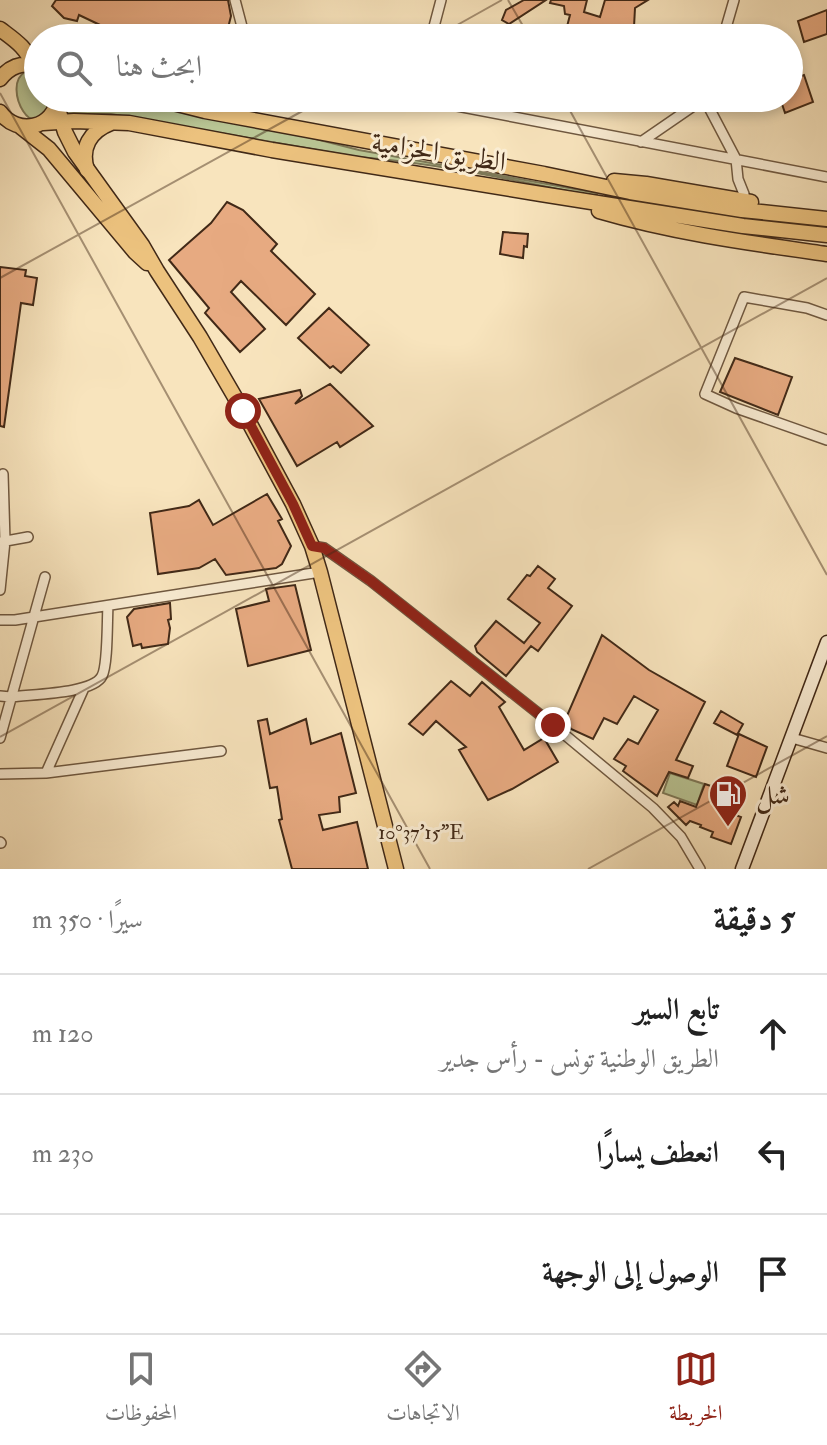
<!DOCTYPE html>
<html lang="ar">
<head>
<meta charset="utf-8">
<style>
  body { margin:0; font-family:"IM FELL Double Pica",Amiri,serif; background:#f6f6f6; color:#222; direction:rtl }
  .stop { position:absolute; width:24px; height:24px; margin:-18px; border:6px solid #8f2418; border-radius:50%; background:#fff }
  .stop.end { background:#8f2418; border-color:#fff; box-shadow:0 2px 8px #0008 }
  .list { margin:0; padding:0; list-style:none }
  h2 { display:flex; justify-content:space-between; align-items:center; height:104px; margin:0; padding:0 32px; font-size:34px }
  h2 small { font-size:26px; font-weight:400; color:#767676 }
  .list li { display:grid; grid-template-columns:52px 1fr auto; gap:24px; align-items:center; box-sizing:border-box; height:120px; padding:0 32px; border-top:2px solid #e0e0e0 }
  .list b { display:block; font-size:30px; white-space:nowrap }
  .list p { margin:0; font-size:26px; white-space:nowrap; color:#767676 }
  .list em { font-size:26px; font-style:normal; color:#767676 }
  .icon { flex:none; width:44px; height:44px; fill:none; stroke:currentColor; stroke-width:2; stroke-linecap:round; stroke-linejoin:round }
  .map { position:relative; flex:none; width:827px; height:869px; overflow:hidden; direction:ltr }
  .search { position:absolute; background:#fff; box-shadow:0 4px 12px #0003; left:24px; right:24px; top:24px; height:88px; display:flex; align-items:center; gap:20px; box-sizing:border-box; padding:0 28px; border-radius:44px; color:#767676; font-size:30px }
  .sheet { height:464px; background:#fff }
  nav { display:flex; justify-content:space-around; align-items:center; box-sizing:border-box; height:112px; border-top:2px solid #e0e0e0; background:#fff; font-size:22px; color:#767676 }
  nav a { display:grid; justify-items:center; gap:4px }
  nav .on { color:#8f2418 }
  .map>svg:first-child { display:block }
</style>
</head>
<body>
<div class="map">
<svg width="827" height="869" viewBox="0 0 827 869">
  <rect width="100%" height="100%" fill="#f8e4bd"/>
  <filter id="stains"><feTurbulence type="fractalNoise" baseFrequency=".0025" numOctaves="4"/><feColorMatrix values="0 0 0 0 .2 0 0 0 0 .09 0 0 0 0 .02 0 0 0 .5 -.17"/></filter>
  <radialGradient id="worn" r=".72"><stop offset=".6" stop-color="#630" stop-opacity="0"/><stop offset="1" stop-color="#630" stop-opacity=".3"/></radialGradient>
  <path fill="#b9c594" stroke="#7d7756" stroke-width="2" d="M25,72L38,74V98H50C37,154 0,86 25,72Z
    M71,98H139L215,119L284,131L359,150L597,193V197C518,181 438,163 358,157L111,114H64L71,102Z
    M670,773L704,784L697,805L663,793Z"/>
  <path fill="#e7aa81" stroke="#412917" stroke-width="2" d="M56,0H228L231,16L227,32L220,38H135L119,34L79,15L77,21L64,18L52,6Z
    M524,0H546L509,24L502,20L506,10Z
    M551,0H587L584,12L600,17L605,0H648L635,8L634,27L629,38H564L570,15L565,14L564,6L550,3Z
    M827,10V34L804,42L798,21Z
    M804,75L813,102L785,113L780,98H789V80Z
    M227,202L243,210L277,244L271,251L315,294L286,325L241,281L231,292L265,329L240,352L205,313L209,308L169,260L211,223Z
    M503,232L528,234L527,247L524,246L523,258L500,254Z
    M0,267L26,270L25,276L37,278L33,305L21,303L4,427L0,426Z
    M329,308L369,345L341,373L333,366L330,368L298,338Z
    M735,358L792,377L778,415L720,392Z
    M330,384L373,426L340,447L337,442L297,466L259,399L300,390L302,396L295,404Z
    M267,494L282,519L278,521L291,546L282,564L276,568L226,575L215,559L199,568L158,574L150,513L189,506L199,500L213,525Z
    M538,566L555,579L548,588L572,606L538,651L531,646L506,676L477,652L475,646L496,621L524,643L540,623L508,599L527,575L530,576Z
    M295,585L311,650L248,666L236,609L269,601L266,589Z
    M170,603L171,619L168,620L170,628L168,644L142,648L141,644L133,646L127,617L134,609Z
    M602,635L649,670L705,702L676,760L693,766L688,778L669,772L657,796L623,771L626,766L614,759L628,739L638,744L658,710L634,696L617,724L604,718L593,739L571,729L568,724L566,718Z
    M451,681L470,696L482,682L505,702L499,707L524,750L544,738L558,762L512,789L488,800L459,750L466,747L436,721L423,735L409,724Z
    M721,711L743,724L737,735L714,723Z
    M267,719L270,734L306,719L311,744L341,733L356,793L339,797L340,812L319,815L323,830L357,822L368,869H292L279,820L282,819L277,787L270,788L258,721Z
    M739,734L767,747L756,777L727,766Z
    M705,784L726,791L719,809L741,817L731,844L711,837L713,832L700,827L701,825L690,821L686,825L668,807L674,802L678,806L680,801L696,807Z"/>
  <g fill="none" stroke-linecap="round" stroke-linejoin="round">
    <defs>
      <path id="minor" d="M235,0L245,38
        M431,38L441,0
        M723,38L734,0
        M415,98L827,177
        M705,100L736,159L738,179L744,194V201
        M641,142L705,98
        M827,315L807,308L744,297L705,394L736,408L827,440
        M0,542L28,537
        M312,546L324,548L371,581L553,725L653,808L681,837L700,869
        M0,590L5,541L3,474
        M0,620H15L320,572
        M0,696L11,697C31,694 93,694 102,676C108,665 107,620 108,606
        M0,738L45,577
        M792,738L827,748
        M46,773L84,688
        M0,774L46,773L221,751
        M0,842L1,843"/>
      <path id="secondary" d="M742,869L827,642"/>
      <path id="primary" d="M59,112L65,132L75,152L142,245L157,271L200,337L243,411L293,504L312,546L320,572L396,869
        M21,127L49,149L135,252L147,263"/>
      <path id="trunk" d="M0,29C13,39 28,48 32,65
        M0,79C10,66 22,62 38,66
        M153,98L205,111L544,174L630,192L742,210L827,219
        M0,112C18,137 54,128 58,98
        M43,123L74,121L129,123L272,150L541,194L743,226L827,235
        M87,170C80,148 90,131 111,123
        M614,181L646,184L751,202
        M599,211C674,233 750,243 827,254"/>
    </defs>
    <use href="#minor" stroke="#6f5840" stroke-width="12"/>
    <use href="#secondary" stroke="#412917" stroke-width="15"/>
    <use href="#primary" stroke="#412917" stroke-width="17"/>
    <use href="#trunk" stroke="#412917" stroke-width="17"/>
    <use href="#minor" stroke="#faedd4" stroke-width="9"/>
    <use href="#secondary" stroke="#faedd4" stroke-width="12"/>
    <use href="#primary" stroke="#ecc27e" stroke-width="14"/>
    <use href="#trunk" stroke="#ecc27e" stroke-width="14"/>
  </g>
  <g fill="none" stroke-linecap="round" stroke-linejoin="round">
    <path stroke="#8f2418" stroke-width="10" d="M243,411L293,504L312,546L324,548L371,581L553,725"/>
  </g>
  <path fill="none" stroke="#412917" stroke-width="2" stroke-opacity="0.45" d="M508,0L530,38M434,38L502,0M0,93L430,869M563,98L827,575M0,278L326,98M0,737L827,278M588,869L827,736"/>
  <defs>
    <symbol id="fuel-pin" viewBox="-11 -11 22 30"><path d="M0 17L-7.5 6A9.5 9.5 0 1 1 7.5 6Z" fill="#8f2418" stroke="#faedd4"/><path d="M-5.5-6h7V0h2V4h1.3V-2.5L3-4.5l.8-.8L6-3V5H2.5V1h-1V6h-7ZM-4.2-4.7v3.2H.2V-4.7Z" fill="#fff"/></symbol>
  </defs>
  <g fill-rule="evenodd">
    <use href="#fuel-pin" x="706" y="772" width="44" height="60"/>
  </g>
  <g text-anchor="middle" stroke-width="6" stroke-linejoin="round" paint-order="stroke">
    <g font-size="28" fill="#412917" stroke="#faedd4">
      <text transform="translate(439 151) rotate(9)" y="10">الطريق الحزامية</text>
    </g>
    <g font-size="28" fill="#412917" stroke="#faedd4" text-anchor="start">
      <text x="756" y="804">شل</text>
    </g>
  </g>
  <g font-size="20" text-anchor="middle" fill="#412917" stroke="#faedd4" stroke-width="6" stroke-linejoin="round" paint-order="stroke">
    <text x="421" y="839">10°37'15"E</text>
  </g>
  <rect width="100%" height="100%" filter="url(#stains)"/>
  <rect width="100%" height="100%" fill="url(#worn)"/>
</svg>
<div class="stop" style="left:243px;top:411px"></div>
<div class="stop end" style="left:553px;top:725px"></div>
<div class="search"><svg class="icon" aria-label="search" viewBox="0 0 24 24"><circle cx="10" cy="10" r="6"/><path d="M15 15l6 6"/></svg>ابحث هنا</div>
</div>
<section class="sheet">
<h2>5 دقيقة<small>سيرًا · 350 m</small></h2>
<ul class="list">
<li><svg class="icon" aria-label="ahead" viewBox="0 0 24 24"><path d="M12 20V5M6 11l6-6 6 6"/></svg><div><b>تابع السير</b><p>الطريق الوطنية تونس - رأس جدير</p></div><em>120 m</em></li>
<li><svg class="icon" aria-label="left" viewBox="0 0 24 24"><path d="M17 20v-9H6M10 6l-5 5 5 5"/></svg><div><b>انعطف يسارًا</b></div><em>230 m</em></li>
<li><svg class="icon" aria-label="arrive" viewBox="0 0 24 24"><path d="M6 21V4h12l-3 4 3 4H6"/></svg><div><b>الوصول إلى الوجهة</b></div></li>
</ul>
</section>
<nav>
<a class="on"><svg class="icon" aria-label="map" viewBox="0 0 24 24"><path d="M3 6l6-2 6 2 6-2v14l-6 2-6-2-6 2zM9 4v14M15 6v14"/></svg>الخريطة</a>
<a><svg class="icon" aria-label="directions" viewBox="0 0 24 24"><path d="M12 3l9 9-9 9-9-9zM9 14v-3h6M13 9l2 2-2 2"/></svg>الاتجاهات</a>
<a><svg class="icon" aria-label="saved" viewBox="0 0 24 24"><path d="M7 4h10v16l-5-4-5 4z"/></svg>المحفوظات</a>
</nav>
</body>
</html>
